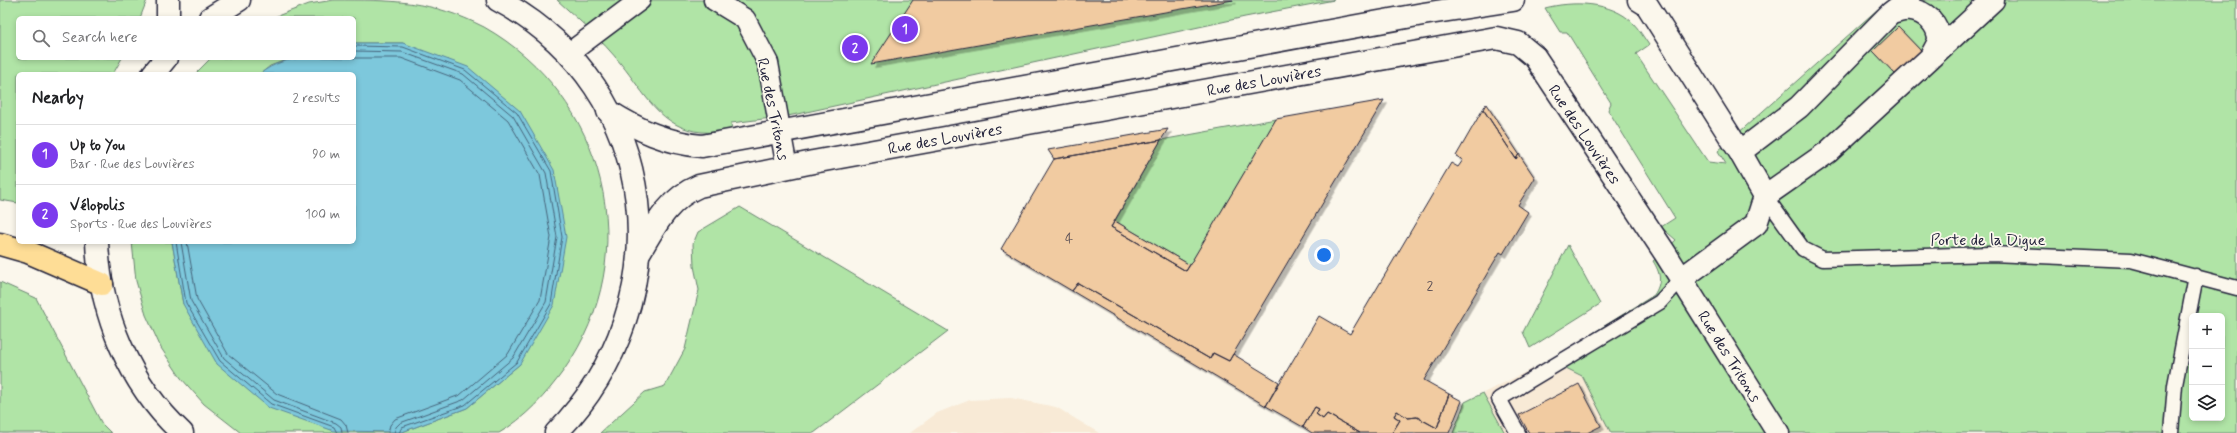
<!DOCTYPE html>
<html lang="en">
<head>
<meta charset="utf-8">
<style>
  body { margin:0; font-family:Mynerve,sans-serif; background:#f2f2f2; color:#202124 }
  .controls { position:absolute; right:12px; bottom:12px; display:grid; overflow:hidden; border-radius:6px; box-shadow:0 2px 6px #0003 }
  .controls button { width:36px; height:36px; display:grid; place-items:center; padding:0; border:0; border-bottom:1px solid #e0e0e0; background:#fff; color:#202124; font:20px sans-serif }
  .you { position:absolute; left:1324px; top:255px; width:14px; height:14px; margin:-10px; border:3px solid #fff; border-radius:50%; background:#1a73e8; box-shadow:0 0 0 6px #1a73e833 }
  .badge { display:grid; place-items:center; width:26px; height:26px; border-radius:50%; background:#7c3aed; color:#fff; font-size:13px; font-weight:700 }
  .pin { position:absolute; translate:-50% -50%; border:2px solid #fff; box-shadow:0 1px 4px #0006 }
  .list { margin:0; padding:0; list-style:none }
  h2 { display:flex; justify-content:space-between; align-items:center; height:52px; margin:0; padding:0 16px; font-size:17px }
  h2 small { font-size:13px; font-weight:400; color:#757577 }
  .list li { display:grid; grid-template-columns:26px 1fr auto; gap:12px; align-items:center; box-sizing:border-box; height:60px; padding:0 16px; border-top:1px solid #e0e0e0 }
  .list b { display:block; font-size:15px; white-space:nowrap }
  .list p { margin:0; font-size:13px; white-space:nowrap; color:#757577 }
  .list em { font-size:13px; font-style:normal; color:#757577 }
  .icon { flex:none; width:22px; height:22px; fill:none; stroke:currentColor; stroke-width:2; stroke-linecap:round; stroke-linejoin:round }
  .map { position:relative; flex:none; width:2237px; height:433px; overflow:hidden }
  .search { position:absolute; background:#fff; box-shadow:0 2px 6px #0003; left:16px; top:16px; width:340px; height:44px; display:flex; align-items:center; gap:10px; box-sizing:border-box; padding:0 14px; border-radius:6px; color:#757577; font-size:15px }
  .panel { position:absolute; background:#fff; box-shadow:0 2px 6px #0003; left:16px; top:72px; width:340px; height:172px; border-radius:6px }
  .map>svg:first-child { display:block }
</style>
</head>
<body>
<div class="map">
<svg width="2237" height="433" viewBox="0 0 2237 433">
  <defs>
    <filter id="shadow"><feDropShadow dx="3.5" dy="3.5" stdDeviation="0" flood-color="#0004"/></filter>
  </defs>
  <rect width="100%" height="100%" fill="#fbf7ec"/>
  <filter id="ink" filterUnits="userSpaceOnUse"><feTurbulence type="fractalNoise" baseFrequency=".025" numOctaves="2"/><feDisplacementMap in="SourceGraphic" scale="8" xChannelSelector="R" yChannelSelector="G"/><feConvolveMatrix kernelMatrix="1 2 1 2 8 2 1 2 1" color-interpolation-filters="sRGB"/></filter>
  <g filter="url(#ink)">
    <path fill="#f8ead6" d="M1550,360L1628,400L1648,433H1453L1465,402Z
      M1011,398L1056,407L1099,433H910L937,413L970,400Z"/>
    <path fill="#b0e4a6" stroke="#698370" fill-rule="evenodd" d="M0,0H147L140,18H18V58H122L113,74H18V203L0,200Z
      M334,0C392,0 431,0 484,27C606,96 646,254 564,370C547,394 524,419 499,433H241L204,404L181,378L161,348L146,315L136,281L132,242H172L183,304L402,432L467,408L520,364L403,43H354V18H272L309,4Z
      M557,0H1334L1245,17L788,116L731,123L732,131C722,132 712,133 702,132C661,129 644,92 621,64C602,40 579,20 557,0Z
      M1888,0H2237V433H1611L1582,376L1550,360L1654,295C1662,282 1661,274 1653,261L1676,240L1661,227L1675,218L1608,110L1611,103L1567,32H1560L1545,8C1572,1 1611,1 1633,23C1639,29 1644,38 1649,45L1636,54L1708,162L1726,164L1718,151ZM2192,316H2222V418H2192Z
      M211,58H291L270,66L260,74H195Z
      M1276,119L1190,265L1115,221L1161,140Z
      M740,207L948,331L814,433H600L645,392L665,386L685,349L699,290L694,266L693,244L698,232Z
      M1568,245L1600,304L1530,348L1523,332Z
      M0,282L36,298L102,424L111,433H0Z
      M1483,393L1505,433H1453L1465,402Z"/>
    <path fill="#7dc8dc" stroke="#59869c" d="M354,43H403L468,67L520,111L554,170L566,237L554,305L520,364L467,408L402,432L334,431L269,408L217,364L183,304L172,242H354V74H260C286,52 322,58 354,58Z"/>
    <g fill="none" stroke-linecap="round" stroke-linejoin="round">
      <path stroke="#46647b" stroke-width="1" d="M354,46L403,47L465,70L517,113L551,171L562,237L551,304L517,362L465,405L402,427L399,433
        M354,51L402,52L463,74L513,116L546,173L557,237L546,302L513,358L463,400L400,423L396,427L394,433
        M354,58H401L460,80L508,120L540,175L551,237L540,300L508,354L460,395L395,419L390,425L388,433
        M176,242L186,303L220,361L271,404L334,427L337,433
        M181,242L191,301L224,358L274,400L336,423L341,427L342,433
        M187,242L197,299L228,354L277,394L341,419L346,425L348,433"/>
    </g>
    <path fill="#f1cba1" stroke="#22223b" filter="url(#shadow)" d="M913,0H1233L871,64Z
      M1898,27L1923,53L1897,76L1873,51Z
      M1384,100L1229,361L1213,353L1210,359L1078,283L1072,291L1001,249L1054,159L1161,140L1111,227L1186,271L1276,119Z
      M1486,104L1519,154L1516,159L1483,109Z
      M1483,109L1516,159L1519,154L1535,178L1518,205L1528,212L1503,254L1500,252L1424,380L1449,394L1437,428L1417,417L1408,418L1397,411L1394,416L1400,420L1392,433H1360L1327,414L1323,419L1316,414L1319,409L1315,407L1303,427L1266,406L1319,316L1350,334L1451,163L1458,167L1463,160L1456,156Z
      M1168,129L1161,140L1054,159L1048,150Z
      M1115,221L1190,265L1186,271L1111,227Z
      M1078,283L1210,359L1213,353L1229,361L1233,354L1279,382L1266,406L1072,291Z
      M1579,384L1601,426L1587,433H1529L1519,415Z
      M1449,394L1462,401L1449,433H1392L1400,420L1394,416L1397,411L1408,418L1417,417L1437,428Z
      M1315,407L1319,409L1316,414L1323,419L1327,414L1360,433H1312L1303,427Z"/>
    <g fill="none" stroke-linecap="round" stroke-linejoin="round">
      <defs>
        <path id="service" d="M1765,196L1803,249L1823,259L1991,254L2131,260L2237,288
          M1518,433L1499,399L1660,302L1681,279
          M2171,433L2175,385L2196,276"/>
        <path id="pedestrian" d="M714,0L745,19L768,63L787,168
          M568,54L640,0"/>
        <path id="minor" d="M1639,0L1647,5L1740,152L1765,196
          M1891,13C1897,12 1904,9 1910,10C1925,11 1939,24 1939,40C1938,45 1933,52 1931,57
          M608,111C638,130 667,143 702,146L1423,14L1513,0
          M1740,152L1799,107L1891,13L1908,0
          M639,253C655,226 668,199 699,186L813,162L1496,38L1518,43L1535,57L1665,253L1778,433
          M1681,279L1756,224L1765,196L1828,152L1993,0"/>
        <path id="secondary" d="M168,0V18
          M498,0C663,88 684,303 556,433
          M210,18L239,0
          M153,74L166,58
          M97,242C100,314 129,384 182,433"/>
        <path id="motorway" d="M0,244L28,252L102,284"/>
      </defs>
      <use href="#service" stroke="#22223b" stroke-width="17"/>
      <use href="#pedestrian" stroke="#22223b" stroke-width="23"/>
      <use href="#minor" stroke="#22223b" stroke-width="25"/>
      <use href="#secondary" stroke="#22223b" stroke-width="25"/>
      <use href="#motorway" stroke="#22223b" stroke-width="25"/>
      <use href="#service" stroke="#fbf7ec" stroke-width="14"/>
      <use href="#pedestrian" stroke="#fbf7ec" stroke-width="20"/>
      <use href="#minor" stroke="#fbf7ec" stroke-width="22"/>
      <use href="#secondary" stroke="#fbf7ec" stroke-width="22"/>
      <use href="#motorway" stroke="#fedd96" stroke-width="22"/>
    </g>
  </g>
  <g text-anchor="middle" stroke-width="3.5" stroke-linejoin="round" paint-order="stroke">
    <g font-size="14" fill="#564c54">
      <text x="1069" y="243">4</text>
      <text x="1430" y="290">2</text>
    </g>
    <g font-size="16" fill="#22223b" stroke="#fbf7ec">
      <text transform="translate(1264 80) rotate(-10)" y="6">Rue des Louvières</text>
      <text transform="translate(774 109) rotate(78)" y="6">Rue des Tritons</text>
      <text transform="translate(1585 134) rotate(56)" y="6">Rue des Louvières</text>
      <text transform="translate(945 138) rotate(-10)" y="6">Rue des Louvières</text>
      <text x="1988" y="245">Porte de la Digue</text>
      <text transform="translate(1730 356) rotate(58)" y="6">Rue des Tritons</text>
    </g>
  </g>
</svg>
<div class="controls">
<button>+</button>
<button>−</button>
<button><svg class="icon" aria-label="layers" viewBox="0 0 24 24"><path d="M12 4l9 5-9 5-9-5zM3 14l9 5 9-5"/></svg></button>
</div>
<div class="you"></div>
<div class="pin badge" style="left:905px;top:29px">1</div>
<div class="pin badge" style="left:855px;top:48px">2</div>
<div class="search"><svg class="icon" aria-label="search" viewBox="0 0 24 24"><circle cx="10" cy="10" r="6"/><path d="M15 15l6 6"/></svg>Search here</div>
<section class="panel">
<h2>Nearby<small>2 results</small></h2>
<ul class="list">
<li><span class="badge">1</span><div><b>Up to You</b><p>Bar · Rue des Louvières</p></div><em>90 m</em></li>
<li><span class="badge">2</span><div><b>Vélopolis</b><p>Sports · Rue des Louvières</p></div><em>100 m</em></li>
</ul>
</section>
</div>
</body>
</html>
